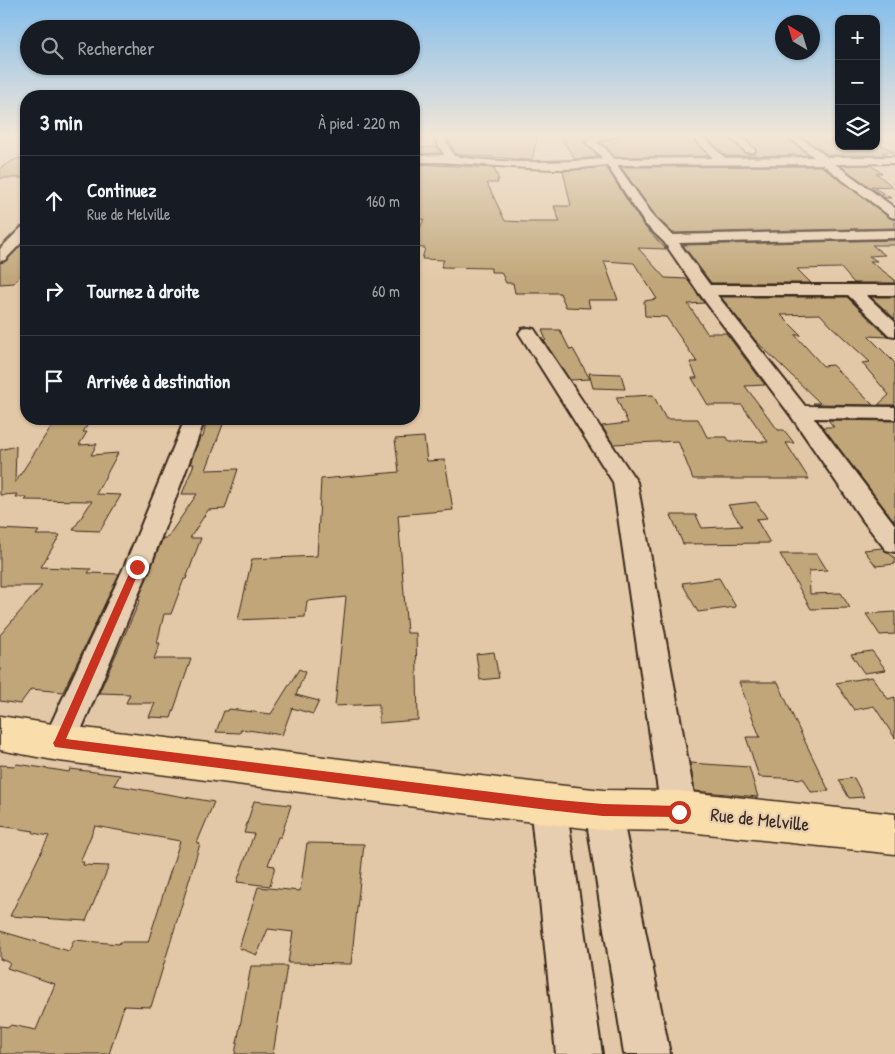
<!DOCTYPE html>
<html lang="fr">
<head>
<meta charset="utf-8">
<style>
  body { margin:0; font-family:"Patrick Hand",sans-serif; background:#20242c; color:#f1f3f6 }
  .controls { position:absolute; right:15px; top:15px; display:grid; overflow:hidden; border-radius:10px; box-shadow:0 1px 4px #0004 }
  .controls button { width:45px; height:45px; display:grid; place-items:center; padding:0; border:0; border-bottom:1px solid #363941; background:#171b24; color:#f1f3f6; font:25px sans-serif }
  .compass { position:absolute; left:775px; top:15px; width:45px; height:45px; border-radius:50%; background:#171b24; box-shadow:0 1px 4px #0004; rotate:322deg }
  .stop { position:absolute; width:15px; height:15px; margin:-11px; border:4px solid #c8321e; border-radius:50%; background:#fff }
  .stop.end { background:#c8321e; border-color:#fff; box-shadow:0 1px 5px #0008 }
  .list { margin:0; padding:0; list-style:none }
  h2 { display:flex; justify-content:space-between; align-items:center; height:65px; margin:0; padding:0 20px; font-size:21px }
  h2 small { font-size:16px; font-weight:400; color:#9ea1a6 }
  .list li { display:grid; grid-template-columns:32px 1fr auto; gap:15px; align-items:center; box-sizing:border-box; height:90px; padding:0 20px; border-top:1px solid #363941 }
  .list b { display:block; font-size:19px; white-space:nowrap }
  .list p { margin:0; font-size:16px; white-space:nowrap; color:#9ea1a6 }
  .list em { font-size:16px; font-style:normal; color:#9ea1a6 }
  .icon { flex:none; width:28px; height:28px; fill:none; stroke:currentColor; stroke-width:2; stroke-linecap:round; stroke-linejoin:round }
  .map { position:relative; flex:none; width:895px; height:1054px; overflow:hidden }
  .search { position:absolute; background:#171b24; box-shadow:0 1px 4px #0004; left:20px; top:20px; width:400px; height:55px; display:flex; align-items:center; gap:12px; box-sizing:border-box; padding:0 18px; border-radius:28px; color:#9ea1a6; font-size:19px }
  .panel { position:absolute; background:#171b24; box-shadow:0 1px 4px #0004; left:20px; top:90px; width:400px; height:335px; border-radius:20px }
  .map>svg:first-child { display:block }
</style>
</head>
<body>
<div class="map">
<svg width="895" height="1054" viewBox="0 0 895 1054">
  <rect width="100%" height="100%" fill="#e2c8a6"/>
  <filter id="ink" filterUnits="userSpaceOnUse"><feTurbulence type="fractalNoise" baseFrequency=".02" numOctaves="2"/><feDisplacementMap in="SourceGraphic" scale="10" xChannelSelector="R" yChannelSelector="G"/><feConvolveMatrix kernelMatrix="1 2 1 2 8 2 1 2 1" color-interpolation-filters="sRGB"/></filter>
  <g filter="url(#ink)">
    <path fill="#c0a679" stroke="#3b2a1e" d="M459,135H538L532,160H528L455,154L448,137L460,138Z
      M559,135H595L589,137L584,143L599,157L575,159Z
      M620,135H689L709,156L614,157L608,148L600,143Z
      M704,135H726L746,154H754L757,150L742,135H784L809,155L726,156Z
      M800,135H839V146H876V142L895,152H882L887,155H828Z
      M438,147L441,153L414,154V148Z
      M18,158L26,160V178H0V168Z
      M414,164L494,168L499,180H497L498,183H487L505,221L526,222H560L554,206H571L563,171L606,167L643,225L666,249L638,248L665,278L687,279L704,303L688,304L707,333H726L765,385L745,386L778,430H784L794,443H786L809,479H693L678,441L613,444L602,426L628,423L616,397L653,395L666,419H698L707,437H727L729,441L768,442L742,405H708L692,378H697L690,362H697L666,317L645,316L644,301L657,299L634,263L604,261L618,300H588L590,308L566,307L560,293H515L513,283H506L501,272H491V268L441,267L444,260L422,259L425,248L414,247V241L424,219H414Z
      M870,165L882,173H876L893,187L871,186L891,198H885L841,166Z
      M821,166L890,218L895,220V228L673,233L656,217L621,167Z
      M26,240V268L14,283L0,284V263L6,261Z
      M895,240V245H872L885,255L869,256L877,261H870L895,280V283H854L841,268L797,269L811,283H711L683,245Z
      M721,297H847L888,337L868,336L895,363V405H878L889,395L862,363L870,362L832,327L820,314L781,315L801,335H795L823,366L832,365L873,405L814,404L813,403H820L755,340Z
      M871,297H895V319Z
      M542,330H560L570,350L573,349L590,379L570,380L544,341L546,340Z
      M589,373L621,374L625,389L593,388Z
      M56,419H91L83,432H87L79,445L97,444L91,455L118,453L96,494L121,495L100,531L73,530L92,501L25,500L28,497H15L17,494L0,495V450L16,446L15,483Z
      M207,419H225L206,470L238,469L225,509L208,510L190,538H201L186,579H184L171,614H164L157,643H160L154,659H191L171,718L149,717L155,703H126L130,694L99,693L140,600H138L163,538H167L197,494H182L194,464H190L200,437H203Z
      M828,420L895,421V522L823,427H834Z
      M424,437L427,461L445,460L453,510L398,515L407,633H416L418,720L379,723V704L335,706L346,597L307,601L305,617L238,620L252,559L317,556L321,479L399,472L395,439Z
      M756,502L767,518L756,519L770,543L683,544L671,515H696L702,528L742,526L728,505Z
      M0,529L39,531L36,535H60L41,567L91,569L88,573L119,574L63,692L31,689L20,704L0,701V635L42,586H0Z
      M882,548L895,558V564L876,566L864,550Z
      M780,554H817L827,570L809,571L810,594L841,593L850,608L811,609Z
      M719,578L736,607L698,612L682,583Z
      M895,612V634L880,635L866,614Z
      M872,651L886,670L864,673L851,654Z
      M494,652L499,678L480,680L476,654Z
      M299,669L305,672L296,695L319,701L313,714L292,708L282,735L241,729L240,733L216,732L224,711H228L229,709L271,714Z
      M872,677L888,699L895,697V738L874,706L854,710L836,683Z
      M739,682H778L796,723L829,791L811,792L804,779L759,777L746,737H760Z
      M690,763L749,767L758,797L695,791Z
      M17,764L57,770L69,772L70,769L120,775L114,785L214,802L197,843L200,844L151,1007L124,1006L109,1054H0V1026L9,1027L11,1025L36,1030L55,984L7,968L10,963L0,959V931L69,951L74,940L119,944L120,942H148L180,841L95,826L80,862H84L83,865L109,866L86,921L10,916L49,836L33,833L34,831L0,826V765L15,766Z
      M854,778L864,797L849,798L839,780Z
      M254,801L291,805L281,837H278L268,865L275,866L270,886L237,882L254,834L244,833Z
      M307,843L364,844L351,964L288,963L293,932L268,929L257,955L239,948L258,887L300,891Z
      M251,966H287L273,1054H235Z"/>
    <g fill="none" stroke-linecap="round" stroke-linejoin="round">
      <defs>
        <path id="minor" d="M433,135H443L454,156C502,164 554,163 603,159L598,153L586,143L590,138L602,135H618L596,142L606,149L613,159L713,158L691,135H701L725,158L814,157L786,135H797L827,157H895V163L835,164L895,208V218L891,217L822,164L617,165L655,218L672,235L895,230V238L679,243L710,285H895V295H866L895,322V336L889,335L848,295H717L805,406L895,407V419L814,418L895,525V552L886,550L861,518L791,416L699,293L664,242L645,224L607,165C591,167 576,169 560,169C511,169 463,161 414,162V156L444,155Z
          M728,135H739L755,150L754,152H746Z
          M26,227V238L5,260L0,261V249L21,228Z
          M528,328L534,329L637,482L697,811L692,824L679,829L666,824L661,811L613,482L519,333L522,329Z
          M185,419H205L150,567L71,754L59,759L47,754L42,743L124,567Z
          M548,786L561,791L566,804L602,1054H556L530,804L535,791Z
          M603,792L616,797L621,810L670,1054H624L585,810L590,797Z"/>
        <path id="major" d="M0,716L59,725L548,784L603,790L679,791L895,814V854L679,831L603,830L548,824L59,761L0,750Z"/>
      </defs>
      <use href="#minor" stroke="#3b2a1e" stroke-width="4"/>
      <use href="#major" stroke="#3b2a1e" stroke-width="3"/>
      <use href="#minor" fill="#e8ceb0" fill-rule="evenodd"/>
      <use href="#major" fill="#f9ddab" fill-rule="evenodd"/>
    </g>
  </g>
  <linearGradient id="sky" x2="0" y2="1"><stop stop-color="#85beec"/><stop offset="0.48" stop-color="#f2e6d7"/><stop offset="1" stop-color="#f2e6d7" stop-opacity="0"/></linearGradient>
  <rect width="895" height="282" fill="url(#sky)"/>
  <path fill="#c8321e" d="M137,563L141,567L66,739L548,799L603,804L679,806L683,807L685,812L683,816L679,817L603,816L548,810L55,747L53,743L55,740L132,567Z"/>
  <g text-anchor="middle" stroke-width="4.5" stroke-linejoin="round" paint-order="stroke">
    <g font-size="19" fill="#3b2a1e" stroke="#e8ceb0">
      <text transform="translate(760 819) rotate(6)" y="7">Rue de Melville</text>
    </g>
  </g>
</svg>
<div class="controls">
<button>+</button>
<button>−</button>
<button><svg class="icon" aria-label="layers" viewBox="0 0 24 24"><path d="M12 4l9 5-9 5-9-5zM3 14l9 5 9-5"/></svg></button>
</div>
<svg class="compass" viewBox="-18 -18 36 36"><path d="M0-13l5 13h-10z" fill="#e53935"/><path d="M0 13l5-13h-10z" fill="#9ea1a6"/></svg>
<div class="stop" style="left:679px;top:812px"></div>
<div class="stop end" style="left:137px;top:567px"></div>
<div class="search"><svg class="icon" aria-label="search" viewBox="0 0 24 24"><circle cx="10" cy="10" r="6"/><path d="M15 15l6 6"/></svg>Rechercher</div>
<section class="panel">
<h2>3 min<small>À pied · 220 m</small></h2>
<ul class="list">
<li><svg class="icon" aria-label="ahead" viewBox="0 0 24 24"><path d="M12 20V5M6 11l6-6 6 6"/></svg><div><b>Continuez</b><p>Rue de Melville</p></div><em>160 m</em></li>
<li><svg class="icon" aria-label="right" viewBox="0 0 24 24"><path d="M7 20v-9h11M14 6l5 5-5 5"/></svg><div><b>Tournez à droite</b></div><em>60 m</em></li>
<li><svg class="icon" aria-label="arrive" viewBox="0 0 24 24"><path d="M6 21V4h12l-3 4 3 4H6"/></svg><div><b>Arrivée à destination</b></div></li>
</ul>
</section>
</div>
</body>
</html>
